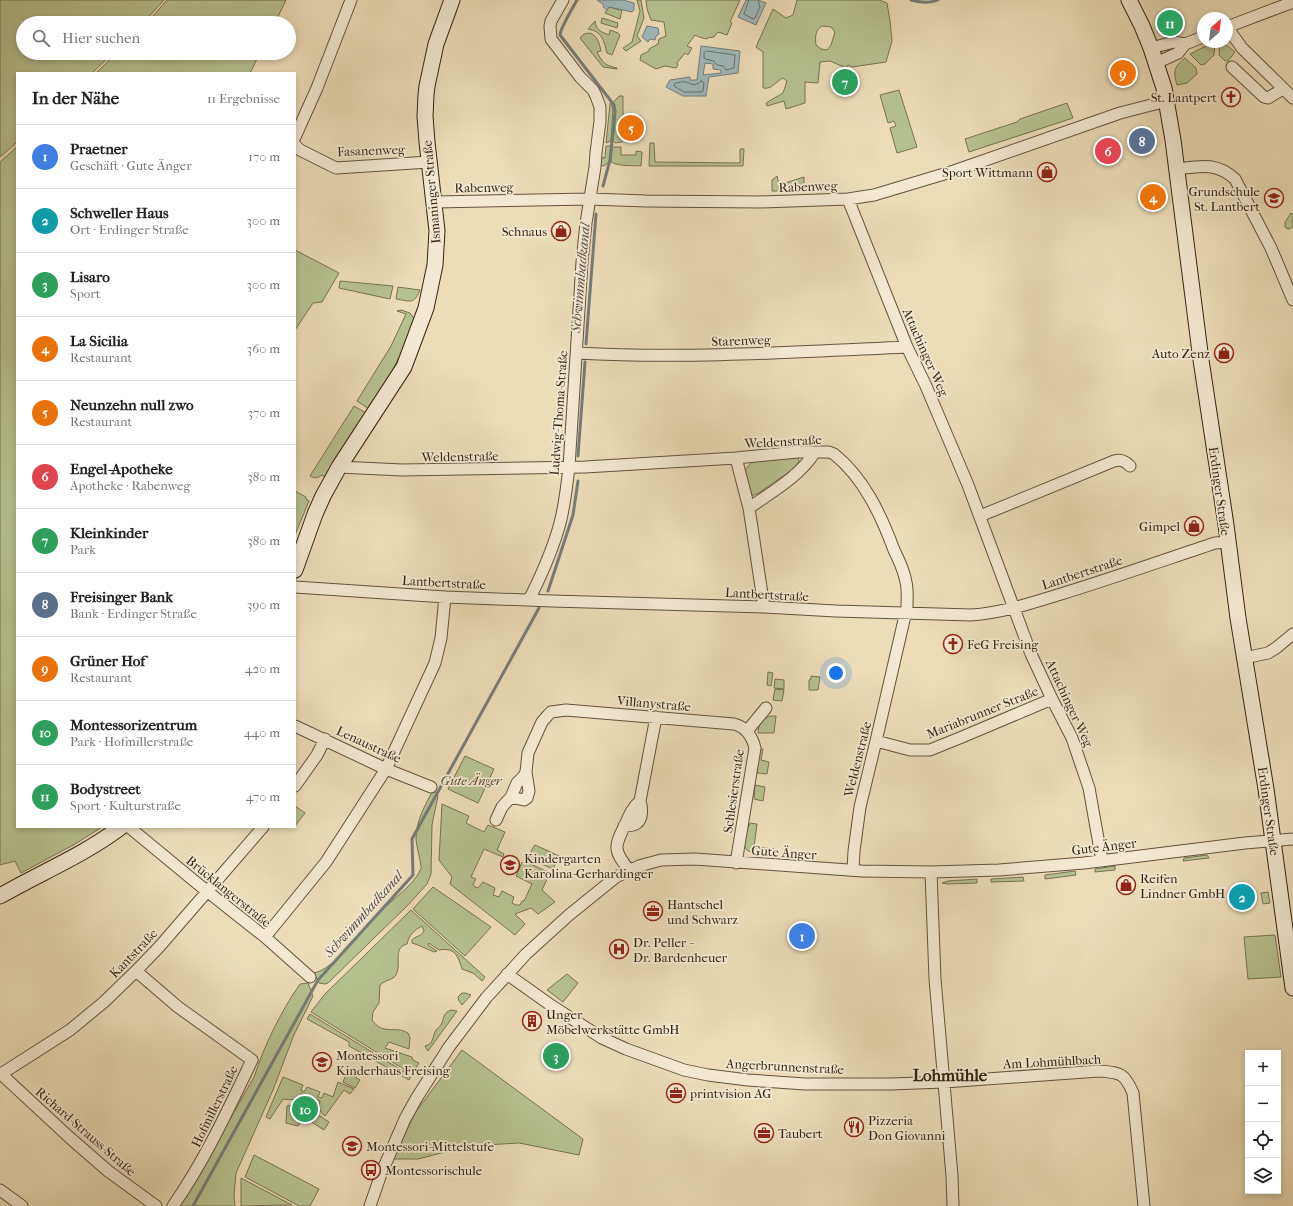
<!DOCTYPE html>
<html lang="de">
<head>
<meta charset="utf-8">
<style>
  body { margin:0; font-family:"IM FELL French Canon",serif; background:#f6f6f6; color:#202124 }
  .controls { position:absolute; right:12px; bottom:12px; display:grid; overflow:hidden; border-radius:0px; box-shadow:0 2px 6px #0003 }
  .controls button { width:36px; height:36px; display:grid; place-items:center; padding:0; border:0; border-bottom:1px solid #e0e0e0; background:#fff; color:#202124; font:20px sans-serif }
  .compass { position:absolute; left:1197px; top:12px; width:36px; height:36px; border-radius:50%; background:#fff; box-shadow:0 2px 6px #0003; rotate:28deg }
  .you { position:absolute; left:836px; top:673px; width:14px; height:14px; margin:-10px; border:3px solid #fff; border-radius:50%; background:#1a73e8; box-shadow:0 0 0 6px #1a73e833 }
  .badge { display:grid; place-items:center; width:26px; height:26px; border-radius:50%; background:#8f2418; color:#fff; font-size:13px; font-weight:700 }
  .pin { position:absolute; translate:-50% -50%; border:2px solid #fff; box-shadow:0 1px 4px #0006 }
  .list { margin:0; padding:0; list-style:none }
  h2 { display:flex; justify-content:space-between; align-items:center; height:52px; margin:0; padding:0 16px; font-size:17px }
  h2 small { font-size:13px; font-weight:400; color:#757577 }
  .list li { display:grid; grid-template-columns:26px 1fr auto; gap:12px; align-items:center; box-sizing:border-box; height:64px; padding:0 16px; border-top:1px solid #e0e0e0 }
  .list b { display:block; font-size:15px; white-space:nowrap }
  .list p { margin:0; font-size:13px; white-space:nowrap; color:#757577 }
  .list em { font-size:13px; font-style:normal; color:#757577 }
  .icon { flex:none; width:22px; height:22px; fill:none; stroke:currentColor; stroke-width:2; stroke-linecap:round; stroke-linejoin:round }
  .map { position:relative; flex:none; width:1293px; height:1206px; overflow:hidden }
  .search { position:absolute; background:#fff; box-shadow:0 2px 6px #0003; left:16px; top:16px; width:280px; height:44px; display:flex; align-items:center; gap:10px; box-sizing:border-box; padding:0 14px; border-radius:22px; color:#757577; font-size:15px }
  .panel { position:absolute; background:#fff; box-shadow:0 2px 6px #0003; left:16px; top:72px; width:280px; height:756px; border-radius:0px }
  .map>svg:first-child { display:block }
</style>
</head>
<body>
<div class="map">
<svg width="1293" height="1206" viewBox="0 0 1293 1206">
  <rect width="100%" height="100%" fill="#ecdcb8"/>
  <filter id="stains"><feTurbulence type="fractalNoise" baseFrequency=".005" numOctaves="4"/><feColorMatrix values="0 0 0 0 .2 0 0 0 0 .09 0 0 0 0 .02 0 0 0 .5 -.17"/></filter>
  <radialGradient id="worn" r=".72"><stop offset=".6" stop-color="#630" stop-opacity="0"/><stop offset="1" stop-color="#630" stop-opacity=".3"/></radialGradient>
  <path fill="#b6c190" stroke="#767251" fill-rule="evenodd" d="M0,0H164L143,23H23V53H113L92,73H17V142L0,157Z
    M167,0H286L275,23H147Z
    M637,0H641L644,18L637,36L641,41L626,51L623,48L632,42L640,11Z
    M646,0H740L730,22L732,23L727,35L718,32L714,37L707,38V39L699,37L695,35L687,46L692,48L688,55L685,53L677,63L678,65L676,68L665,66L656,69L640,60L641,55L649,51V49L658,44L659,39L666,36L664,22L651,20L647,9Z
    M797,0H879L887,3L890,21L892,41L886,62L852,67L848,65L846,68L830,61L820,62L818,83L805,82V103L786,109L784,101L767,106L766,103L783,93L787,81L783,78C776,81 772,90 763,88V52L756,47L773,9L786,18L793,15ZM822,26L831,27L835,32L831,45L827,50L821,49L816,45C815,38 815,30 822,26Z
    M609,7L620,10H622L620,19L605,13Z
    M602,18L618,23L617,28L601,23Z
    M595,21C596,30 601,32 609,35L610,30L618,33L620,35L612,55L607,53C604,41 602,31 588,29Z
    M590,33C598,36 599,43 601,51L597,52C603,63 604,65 617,68V69L603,67L580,38L584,34Z
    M1214,42H1215L1214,55L1205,64L1201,65L1190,54Z
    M1220,42L1229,47L1235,52L1228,61H1225L1219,55Z
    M117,53H260L250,73H96Z
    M1185,58L1196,68L1197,74L1187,83L1177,85C1173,71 1174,67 1185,58Z
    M847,74L850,88L843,89L841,75Z
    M899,90L917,147L897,153L890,128L896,126L894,121L888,123L880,95Z
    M619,96H623V140L622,142L615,143L613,140L616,111L613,103Z
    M611,102L613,110L611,141L606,143L610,104Z
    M1067,103L1073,118L969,152L965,139L1017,122L1020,119Z
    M650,143H654L655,162L740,163V149H744L743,166H649Z
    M606,146H611L609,162L604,166L598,165L599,157L605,158Z
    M17,147V827H102L75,844L21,873L15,861L0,865V162Z
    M612,147H621V155H636V151L642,152L641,166C632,165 620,167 611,162Z
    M777,176L779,185L804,177V191H772V180Z
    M1291,213L1293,214V227L1288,229L1285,227V222Z
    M295,250L339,273L322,302L313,303L295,330Z
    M340,281L393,286L390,299L339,288Z
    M398,287L420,290C414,305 410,301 396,299Z
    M401,310L410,313L415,320C402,354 389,379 369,409L357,401L391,346L406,314L397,311Z
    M354,406L366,413L326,478L322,475C318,478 315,479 310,476Z
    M795,456L798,457L799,461L795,468L757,494L750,496L743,472L752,462Z
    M295,491L306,497V499L309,501L295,535Z
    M768,672L773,673L771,686L767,685Z
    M811,676L820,677L818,690H809V680L811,679Z
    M775,679L784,680V689L774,688Z
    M775,689L784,690L782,701L773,700Z
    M770,716H776L774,733H758L759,724L764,719Z
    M759,749H763L761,760L769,762L767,774L757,773Z
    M465,756L494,769L478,803L448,789Z
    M755,785L765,787L763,801L754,799Z
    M433,790L438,796L432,825L431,874L427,884L409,904L328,983L325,984L319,983L314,973C335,969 365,927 381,911C394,898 413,886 421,869C422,866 416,844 416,839C416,820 425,806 433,790Z
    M442,804L469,816L466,823L484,832L488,825L505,832L497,850L504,854L503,857L484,849L471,877L476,879L473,884L475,887L478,888L483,882L495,888L493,895L499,897L502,891L514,897L512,903L516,905H520L522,901H524L532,884L516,876L522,862L526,864V862L550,873L542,890L555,902L538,914L531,908L515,914L525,924L515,935L450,884L452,877L439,860Z
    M295,806L305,813L295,826Z
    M750,823L757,824L754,847L774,849V855C762,854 741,856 744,839C745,834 748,828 750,823Z
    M535,845L559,856L553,869L528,858L534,846Z
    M1207,855L1209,858L1183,861L1184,858Z
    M1115,866V870L1095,872V869Z
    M1075,871L1076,875L1045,879V875Z
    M1023,877L1024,881L991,882V879Z
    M977,879V883L948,884L942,883L948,881Z
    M433,887L491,927L465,956L413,909Z
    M1268,892L1270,903L1263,904L1261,893Z
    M411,910L485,977L482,981L473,973L462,969C458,956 455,947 439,950L429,943L428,945L437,951L434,952L418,945L412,943V940C415,936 421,937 424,931L422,926C414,930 409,935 407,944C392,948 402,964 396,975C393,980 385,980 380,985L379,1003L373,1012L372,1020C383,1036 395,1025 408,1033L410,1038L409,1049L389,1042L385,1048L412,1057L413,1060L419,1063L412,1074L311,1012L325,994Z
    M1275,935L1281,977L1248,979L1244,937Z
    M567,974L578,983L563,1002L547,990Z
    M308,983L313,996L293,1037L273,1090L236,1173L234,1195L235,1206H180L254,1077C265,1044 280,1013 300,984Z
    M462,993H465L471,995L462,1005L459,1001L458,997Z
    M451,1010L457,1011L428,1051L425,1046C434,1044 432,1037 436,1030C438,1028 441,1026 442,1023C444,1016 444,1013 451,1010Z
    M310,1014L411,1076L409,1080L349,1046V1042L307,1019Z
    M462,1050L583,1139L579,1155L519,1143L468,1146L418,1159H393L415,1113Z
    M347,1072L360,1080L355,1088L343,1082Z
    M283,1077L303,1085L301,1090L304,1092L307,1087L320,1092L318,1097L322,1098L324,1093L333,1097L338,1082L354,1089L350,1094L344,1090L325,1116C319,1111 318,1109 320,1101L301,1094C297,1101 290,1100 283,1099L270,1119L266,1117Z
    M293,1105L300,1123L298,1126L286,1123L287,1106Z
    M312,1111L329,1122L324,1130L307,1119Z
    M254,1155L319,1189L310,1206H299L245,1177Z
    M241,1178L292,1205L241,1206Z"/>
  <path fill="#9fb8ba" stroke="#757c77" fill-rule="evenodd" d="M597,0H623L634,3V10L632,12L609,7L607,10L603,7L604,5Z
    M746,0H758L766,3L756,25L738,17Z
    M647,26L658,28L659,34L656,36L655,40L650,39L648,42L642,37Z
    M701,46L740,51L738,73L709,77L706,96H683L666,87L670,80L690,77V80H697ZM705,63L713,64V69L721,70V73L703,75Z"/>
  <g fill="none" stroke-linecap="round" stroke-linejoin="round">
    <path stroke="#6b6e66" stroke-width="1" d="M749,0L744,14L753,19L755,18L760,7L758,0
      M707,51L735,55L734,68L726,70L723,66L717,65L714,61L705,59L704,58V53Z
      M701,81L704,83L703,91L701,92H684L674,86L675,83C678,83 683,81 685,82C692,83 694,88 701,81Z"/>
    <path stroke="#757c77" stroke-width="3" d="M577,0C573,7 560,29 560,35L614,105L615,112L610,160L603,186
      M911,0C919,2 929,4 938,0
      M586,344L596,214
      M578,456L585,362
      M548,591L573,515L578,481
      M193,1206L318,980L413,875L412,839L539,608"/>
    <defs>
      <path id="street" d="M1227,27L1242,48L1293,98
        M1227,27L1293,2
        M1151,48L1174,42L1185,44
        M1156,63L1178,53L1185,44L1203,37
        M1232,67L1264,97L1268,98L1283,89
        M295,137L317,88L351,0
        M295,145L300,150L336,168L429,162
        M1177,169C1201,166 1216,162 1235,179L1271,248L1293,300
        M848,199L907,347L926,386L968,485L1031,654L1052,699L1072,738L1089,788L1102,861
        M435,202L590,199L646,201L760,202L848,199L874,195L954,171L1120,113L1167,101
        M577,353C687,359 797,352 907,347
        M736,458L749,508L764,607
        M339,467L402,470L585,467L736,458L797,452H829L834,454C864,478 881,515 894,550C899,560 904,571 906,582C908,590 907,599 907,607L876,741L860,807L854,851L853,870
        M749,508C772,492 799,477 815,452
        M980,516L1114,461C1121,459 1125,461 1130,466
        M295,587L445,597L552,601L764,607L836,611L971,615C1002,613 1032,603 1061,594C1113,578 1164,560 1215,543L1228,542
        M529,600C542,574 554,548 561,519C565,502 567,485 569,467L582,262L586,223L595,167L596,153L600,121V107L596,96L593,90L580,77L551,39L550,26L551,21L563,0
        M1244,658L1268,653L1276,648L1293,634
        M295,726L386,769L431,787
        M747,731L766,708
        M876,741L910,750H930L962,737L1052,699
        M295,786L317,755L325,739
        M511,797L524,800L527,798L529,791L526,772
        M496,820L502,807L511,797L517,783L524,776L526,772L528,753L542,722L548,715L551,712L566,710L734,724C746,727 752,736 755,748L736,863
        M624,826C628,826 634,826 637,823C643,819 642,807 640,801L656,717
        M129,827L198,884L265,937L310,977
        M629,870C613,850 614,847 625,825C629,816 632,808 640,801
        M931,872L935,979L952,1176L953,1206
        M265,937L326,862L386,769L435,663L441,638L445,597
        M136,971L178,1007L252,1060C228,1110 205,1160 173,1206
        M507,974L552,1006L602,1038L626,1049L684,1070L708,1075L748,1080L805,1084H891L944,1082L1099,1071C1120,1073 1124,1072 1133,1093L1144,1206
        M0,1073L69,1137L108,1171L156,1206
        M1,1074L70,1030L104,1002L136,971L160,946L263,827
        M0,1190L22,1206
        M370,1206L381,1174L405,1119L416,1099L449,1047L486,998L526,954L569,915L616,877L639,866L661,860L695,859L862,871L931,872L999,870L1084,863L1245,843L1293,839"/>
      <path id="secondary" d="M1129,0L1142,26L1151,48L1164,88L1173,140L1201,360L1226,525L1238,618L1266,789L1293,988
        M295,570L315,514L323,496L339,467L404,367L426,308L435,265L437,231L427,142L425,116L426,95L427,86L436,44L452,0
        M0,896C40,873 84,855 121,827"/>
    </defs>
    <use href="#street" stroke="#64513c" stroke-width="13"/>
    <use href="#secondary" stroke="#372312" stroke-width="17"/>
    <use href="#street" stroke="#f3e8d1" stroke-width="11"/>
    <use href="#secondary" stroke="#f3e8d1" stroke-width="15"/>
  </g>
  <defs>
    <symbol id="church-ring" viewBox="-11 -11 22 22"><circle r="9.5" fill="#f3e8d1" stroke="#8f2418" stroke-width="1.5"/><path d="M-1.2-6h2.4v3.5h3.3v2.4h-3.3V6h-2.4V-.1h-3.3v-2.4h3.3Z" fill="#8f2418"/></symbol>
    <symbol id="shop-ring" viewBox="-11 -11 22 22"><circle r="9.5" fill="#f3e8d1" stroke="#8f2418" stroke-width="1.5"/><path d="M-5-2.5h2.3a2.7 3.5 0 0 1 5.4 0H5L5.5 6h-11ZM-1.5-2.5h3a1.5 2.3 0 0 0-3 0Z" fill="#8f2418"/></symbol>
    <symbol id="school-ring" viewBox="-11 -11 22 22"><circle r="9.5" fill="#f3e8d1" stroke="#8f2418" stroke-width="1.5"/><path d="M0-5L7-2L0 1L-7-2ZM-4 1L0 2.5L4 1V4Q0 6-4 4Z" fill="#8f2418"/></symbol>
    <symbol id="office-ring" viewBox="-11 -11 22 22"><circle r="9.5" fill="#f3e8d1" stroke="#8f2418" stroke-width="1.5"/><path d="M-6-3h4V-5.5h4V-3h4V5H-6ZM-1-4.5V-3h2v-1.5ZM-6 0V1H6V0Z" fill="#8f2418"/></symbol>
    <symbol id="hospital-ring" viewBox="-11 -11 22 22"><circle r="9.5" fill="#f3e8d1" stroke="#8f2418" stroke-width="1.5"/><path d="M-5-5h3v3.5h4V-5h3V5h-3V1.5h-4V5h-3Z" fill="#8f2418"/></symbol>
    <symbol id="building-ring" viewBox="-11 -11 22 22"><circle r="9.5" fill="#f3e8d1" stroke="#8f2418" stroke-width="1.5"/><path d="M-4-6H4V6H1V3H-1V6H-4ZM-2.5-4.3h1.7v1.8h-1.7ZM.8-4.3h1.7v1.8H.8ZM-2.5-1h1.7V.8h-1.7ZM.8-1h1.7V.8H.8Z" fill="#8f2418"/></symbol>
    <symbol id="restaurant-ring" viewBox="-11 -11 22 22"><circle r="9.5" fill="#f3e8d1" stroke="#8f2418" stroke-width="1.5"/><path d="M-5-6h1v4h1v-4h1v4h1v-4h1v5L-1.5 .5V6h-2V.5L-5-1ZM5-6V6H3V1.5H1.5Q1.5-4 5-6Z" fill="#8f2418"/></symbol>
    <symbol id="bus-ring" viewBox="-11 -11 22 22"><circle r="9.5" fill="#f3e8d1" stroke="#8f2418" stroke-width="1.5"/><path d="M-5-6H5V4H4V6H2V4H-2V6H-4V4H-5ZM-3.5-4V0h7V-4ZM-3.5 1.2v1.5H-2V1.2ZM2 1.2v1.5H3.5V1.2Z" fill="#8f2418"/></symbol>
  </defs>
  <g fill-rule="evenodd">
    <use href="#church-ring" x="1220" y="86" width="22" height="22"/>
    <use href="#shop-ring" x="1036" y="161" width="22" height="22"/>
    <use href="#school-ring" x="1263" y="187" width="22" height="22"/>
    <use href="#shop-ring" x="550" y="220" width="22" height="22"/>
    <use href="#shop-ring" x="1213" y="342" width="22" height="22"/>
    <use href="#shop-ring" x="1183" y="515" width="22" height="22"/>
    <use href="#church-ring" x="942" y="633" width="22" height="22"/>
    <use href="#school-ring" x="499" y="854" width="22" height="22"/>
    <use href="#shop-ring" x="1115" y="874" width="22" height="22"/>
    <use href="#office-ring" x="642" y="900" width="22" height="22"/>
    <use href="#hospital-ring" x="608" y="938" width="22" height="22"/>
    <use href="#building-ring" x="521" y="1010" width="22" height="22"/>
    <use href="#school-ring" x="311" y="1051" width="22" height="22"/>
    <use href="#office-ring" x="665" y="1082" width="22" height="22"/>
    <use href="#restaurant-ring" x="843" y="1116" width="22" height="22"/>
    <use href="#office-ring" x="753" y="1122" width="22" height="22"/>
    <use href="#school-ring" x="341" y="1135" width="22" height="22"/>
    <use href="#bus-ring" x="360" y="1159" width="22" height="22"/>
  </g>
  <g text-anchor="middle" stroke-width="3.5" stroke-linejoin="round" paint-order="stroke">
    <g font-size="13" fill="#372312" stroke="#f3e8d1" text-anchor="start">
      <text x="1217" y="102" text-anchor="end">St. Lantpert</text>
      <text x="1033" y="177" text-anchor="end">Sport Wittmann</text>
      <text x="1260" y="196" text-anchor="end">Grundschule<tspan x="1260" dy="15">St. Lantbert</tspan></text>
      <text x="547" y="236" text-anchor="end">Schnaus</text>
      <text x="1210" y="358" text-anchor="end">Auto Zenz</text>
      <text x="1180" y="531" text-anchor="end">Gimpel</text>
      <text x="967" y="649">FeG Freising</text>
      <text x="524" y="863">Kindergarten<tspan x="524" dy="15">Karolina-Gerhardinger</tspan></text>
      <text x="1140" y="883">Reifen<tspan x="1140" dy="15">Lindner GmbH</tspan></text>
      <text x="667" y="909">Hantschel<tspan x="667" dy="15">und Schwarz</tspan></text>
      <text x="633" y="947">Dr. Peller -<tspan x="633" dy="15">Dr. Bardenheuer</tspan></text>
      <text x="546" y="1019">Unger<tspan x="546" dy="15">Möbelwerkstätte GmbH</tspan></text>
      <text x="336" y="1060">Montessori<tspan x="336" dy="15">Kinderhaus Freising</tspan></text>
      <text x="690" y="1098">printvision AG</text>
      <text x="868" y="1125">Pizzeria<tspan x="868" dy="15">Don Giovanni</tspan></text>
      <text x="778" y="1138">Taubert</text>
      <text x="366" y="1151">Montessori-Mittelstufe</text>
      <text x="385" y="1175">Montessorischule</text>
    </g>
    <g font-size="13" fill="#372312" stroke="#f3e8d1">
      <text transform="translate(371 150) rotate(-2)" y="5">Fasanenweg</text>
      <text transform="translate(808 186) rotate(-2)" y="5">Rabenweg</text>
      <text transform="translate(484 187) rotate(-1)" y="5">Rabenweg</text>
      <text transform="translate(431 192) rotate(-95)" y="5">Ismaninger Straße</text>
      <text transform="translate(741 340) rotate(-2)" y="5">Starenweg</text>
      <text transform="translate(926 352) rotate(66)" y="5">Attachinger Weg</text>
      <text transform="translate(558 413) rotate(-86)" y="5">Ludwig-Thoma-Straße</text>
      <text transform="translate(783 441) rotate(-3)" y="5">Weldenstraße</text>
      <text transform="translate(460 456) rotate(-1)" y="5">Weldenstraße</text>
      <text transform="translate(1220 491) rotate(82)" y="5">Erdinger Straße</text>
      <text transform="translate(1082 572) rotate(-18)" y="5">Lantbertstraße</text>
      <text transform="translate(444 582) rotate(3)" y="5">Lantbertstraße</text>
      <text transform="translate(767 594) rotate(3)" y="5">Lantbertstraße</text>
      <text transform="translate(654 703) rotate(5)" y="5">Villanystraße</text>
      <text transform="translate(1070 703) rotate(65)" y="5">Attachinger Weg</text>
      <text transform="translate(982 712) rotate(-22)" y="5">Mariabrunner Straße</text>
      <text transform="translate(369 744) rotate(25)" y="5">Lenaustraße</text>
      <text transform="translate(857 759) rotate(-76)" y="5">Weldenstraße</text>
      <text transform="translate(733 791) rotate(-82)" y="5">Schlesierstraße</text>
      <text transform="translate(1269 811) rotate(82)" y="5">Erdinger Straße</text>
      <text transform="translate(1104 846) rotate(-7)" y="5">Gute Änger</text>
      <text transform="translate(784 852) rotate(4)" y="5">Gute Änger</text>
      <text transform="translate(229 891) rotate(39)" y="5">Brücklangerstraße</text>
      <text transform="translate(133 953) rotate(-46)" y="5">Kantstraße</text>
      <text transform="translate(1052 1061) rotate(-3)" y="5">Am Lohmühlbach</text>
      <text transform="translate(785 1066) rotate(3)" y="5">Angerbrunnenstraße</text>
      <text transform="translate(214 1106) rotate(-64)" y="5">Hofmillerstraße</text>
      <text transform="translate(86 1131) rotate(41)" y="5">Richard-Strauss-Straße</text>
    </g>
    <g font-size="13" font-style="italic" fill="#574a32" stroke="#f3e8d1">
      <text x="471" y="785">Gute Änger</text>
    </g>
    <g font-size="14" font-style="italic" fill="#565044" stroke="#f3e8d1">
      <text transform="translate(580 278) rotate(-85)" y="5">Schwimmbadkanal</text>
      <text transform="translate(363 914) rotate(-48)" y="5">Schwimmbadkanal</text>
    </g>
    <g font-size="17" font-weight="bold" fill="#372312" stroke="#f3e8d1">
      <text x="950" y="1081">Lohmühle</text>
    </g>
  </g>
  <rect width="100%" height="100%" filter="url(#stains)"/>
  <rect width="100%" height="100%" fill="url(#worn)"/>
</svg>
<div class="controls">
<button>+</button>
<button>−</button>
<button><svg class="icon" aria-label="locate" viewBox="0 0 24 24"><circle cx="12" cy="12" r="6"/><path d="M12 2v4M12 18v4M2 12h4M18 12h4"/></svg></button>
<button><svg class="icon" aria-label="layers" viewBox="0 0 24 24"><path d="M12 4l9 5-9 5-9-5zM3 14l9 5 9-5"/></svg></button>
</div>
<svg class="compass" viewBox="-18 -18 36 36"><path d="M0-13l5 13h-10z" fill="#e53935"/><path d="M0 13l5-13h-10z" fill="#757577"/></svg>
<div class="you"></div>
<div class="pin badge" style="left:802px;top:936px;background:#3f7fe0">1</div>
<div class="pin badge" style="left:1242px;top:897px;background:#0f9aa8">2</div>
<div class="pin badge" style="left:556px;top:1056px;background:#2e9e5b">3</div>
<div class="pin badge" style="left:1153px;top:197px;background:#e8710a">4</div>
<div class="pin badge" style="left:631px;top:128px;background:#e8710a">5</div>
<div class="pin badge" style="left:1108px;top:151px;background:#e0444e">6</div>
<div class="pin badge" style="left:845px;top:82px;background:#2e9e5b">7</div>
<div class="pin badge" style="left:1142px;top:141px;background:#5c6f8a">8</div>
<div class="pin badge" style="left:1123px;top:73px;background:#e8710a">9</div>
<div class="pin badge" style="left:305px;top:1109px;background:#2e9e5b">10</div>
<div class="pin badge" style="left:1170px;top:23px;background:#2e9e5b">11</div>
<div class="search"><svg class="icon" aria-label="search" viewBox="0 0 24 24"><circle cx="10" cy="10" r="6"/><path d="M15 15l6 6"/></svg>Hier suchen</div>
<section class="panel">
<h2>In der Nähe<small>11 Ergebnisse</small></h2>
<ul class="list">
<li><span class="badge" style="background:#3f7fe0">1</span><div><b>Praetner</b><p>Geschäft · Gute Änger</p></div><em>170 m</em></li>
<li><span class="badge" style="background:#0f9aa8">2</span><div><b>Schweller Haus</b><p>Ort · Erdinger Straße</p></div><em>300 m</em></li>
<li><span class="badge" style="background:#2e9e5b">3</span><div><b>Lisaro</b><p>Sport</p></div><em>300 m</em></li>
<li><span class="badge" style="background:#e8710a">4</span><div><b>La Sicilia</b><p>Restaurant</p></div><em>360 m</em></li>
<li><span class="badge" style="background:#e8710a">5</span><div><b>Neunzehn null zwo</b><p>Restaurant</p></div><em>370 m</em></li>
<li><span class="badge" style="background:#e0444e">6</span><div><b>Engel-Apotheke</b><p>Apotheke · Rabenweg</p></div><em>380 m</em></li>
<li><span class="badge" style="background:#2e9e5b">7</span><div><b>Kleinkinder</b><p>Park</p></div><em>380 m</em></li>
<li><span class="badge" style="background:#5c6f8a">8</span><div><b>Freisinger Bank</b><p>Bank · Erdinger Straße</p></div><em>390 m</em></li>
<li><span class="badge" style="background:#e8710a">9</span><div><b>Grüner Hof</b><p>Restaurant</p></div><em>420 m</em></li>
<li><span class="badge" style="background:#2e9e5b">10</span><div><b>Montessorizentrum</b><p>Park · Hofmillerstraße</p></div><em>440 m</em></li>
<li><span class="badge" style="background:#2e9e5b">11</span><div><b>Bodystreet</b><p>Sport · Kulturstraße</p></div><em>470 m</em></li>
</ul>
</section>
</div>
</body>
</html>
